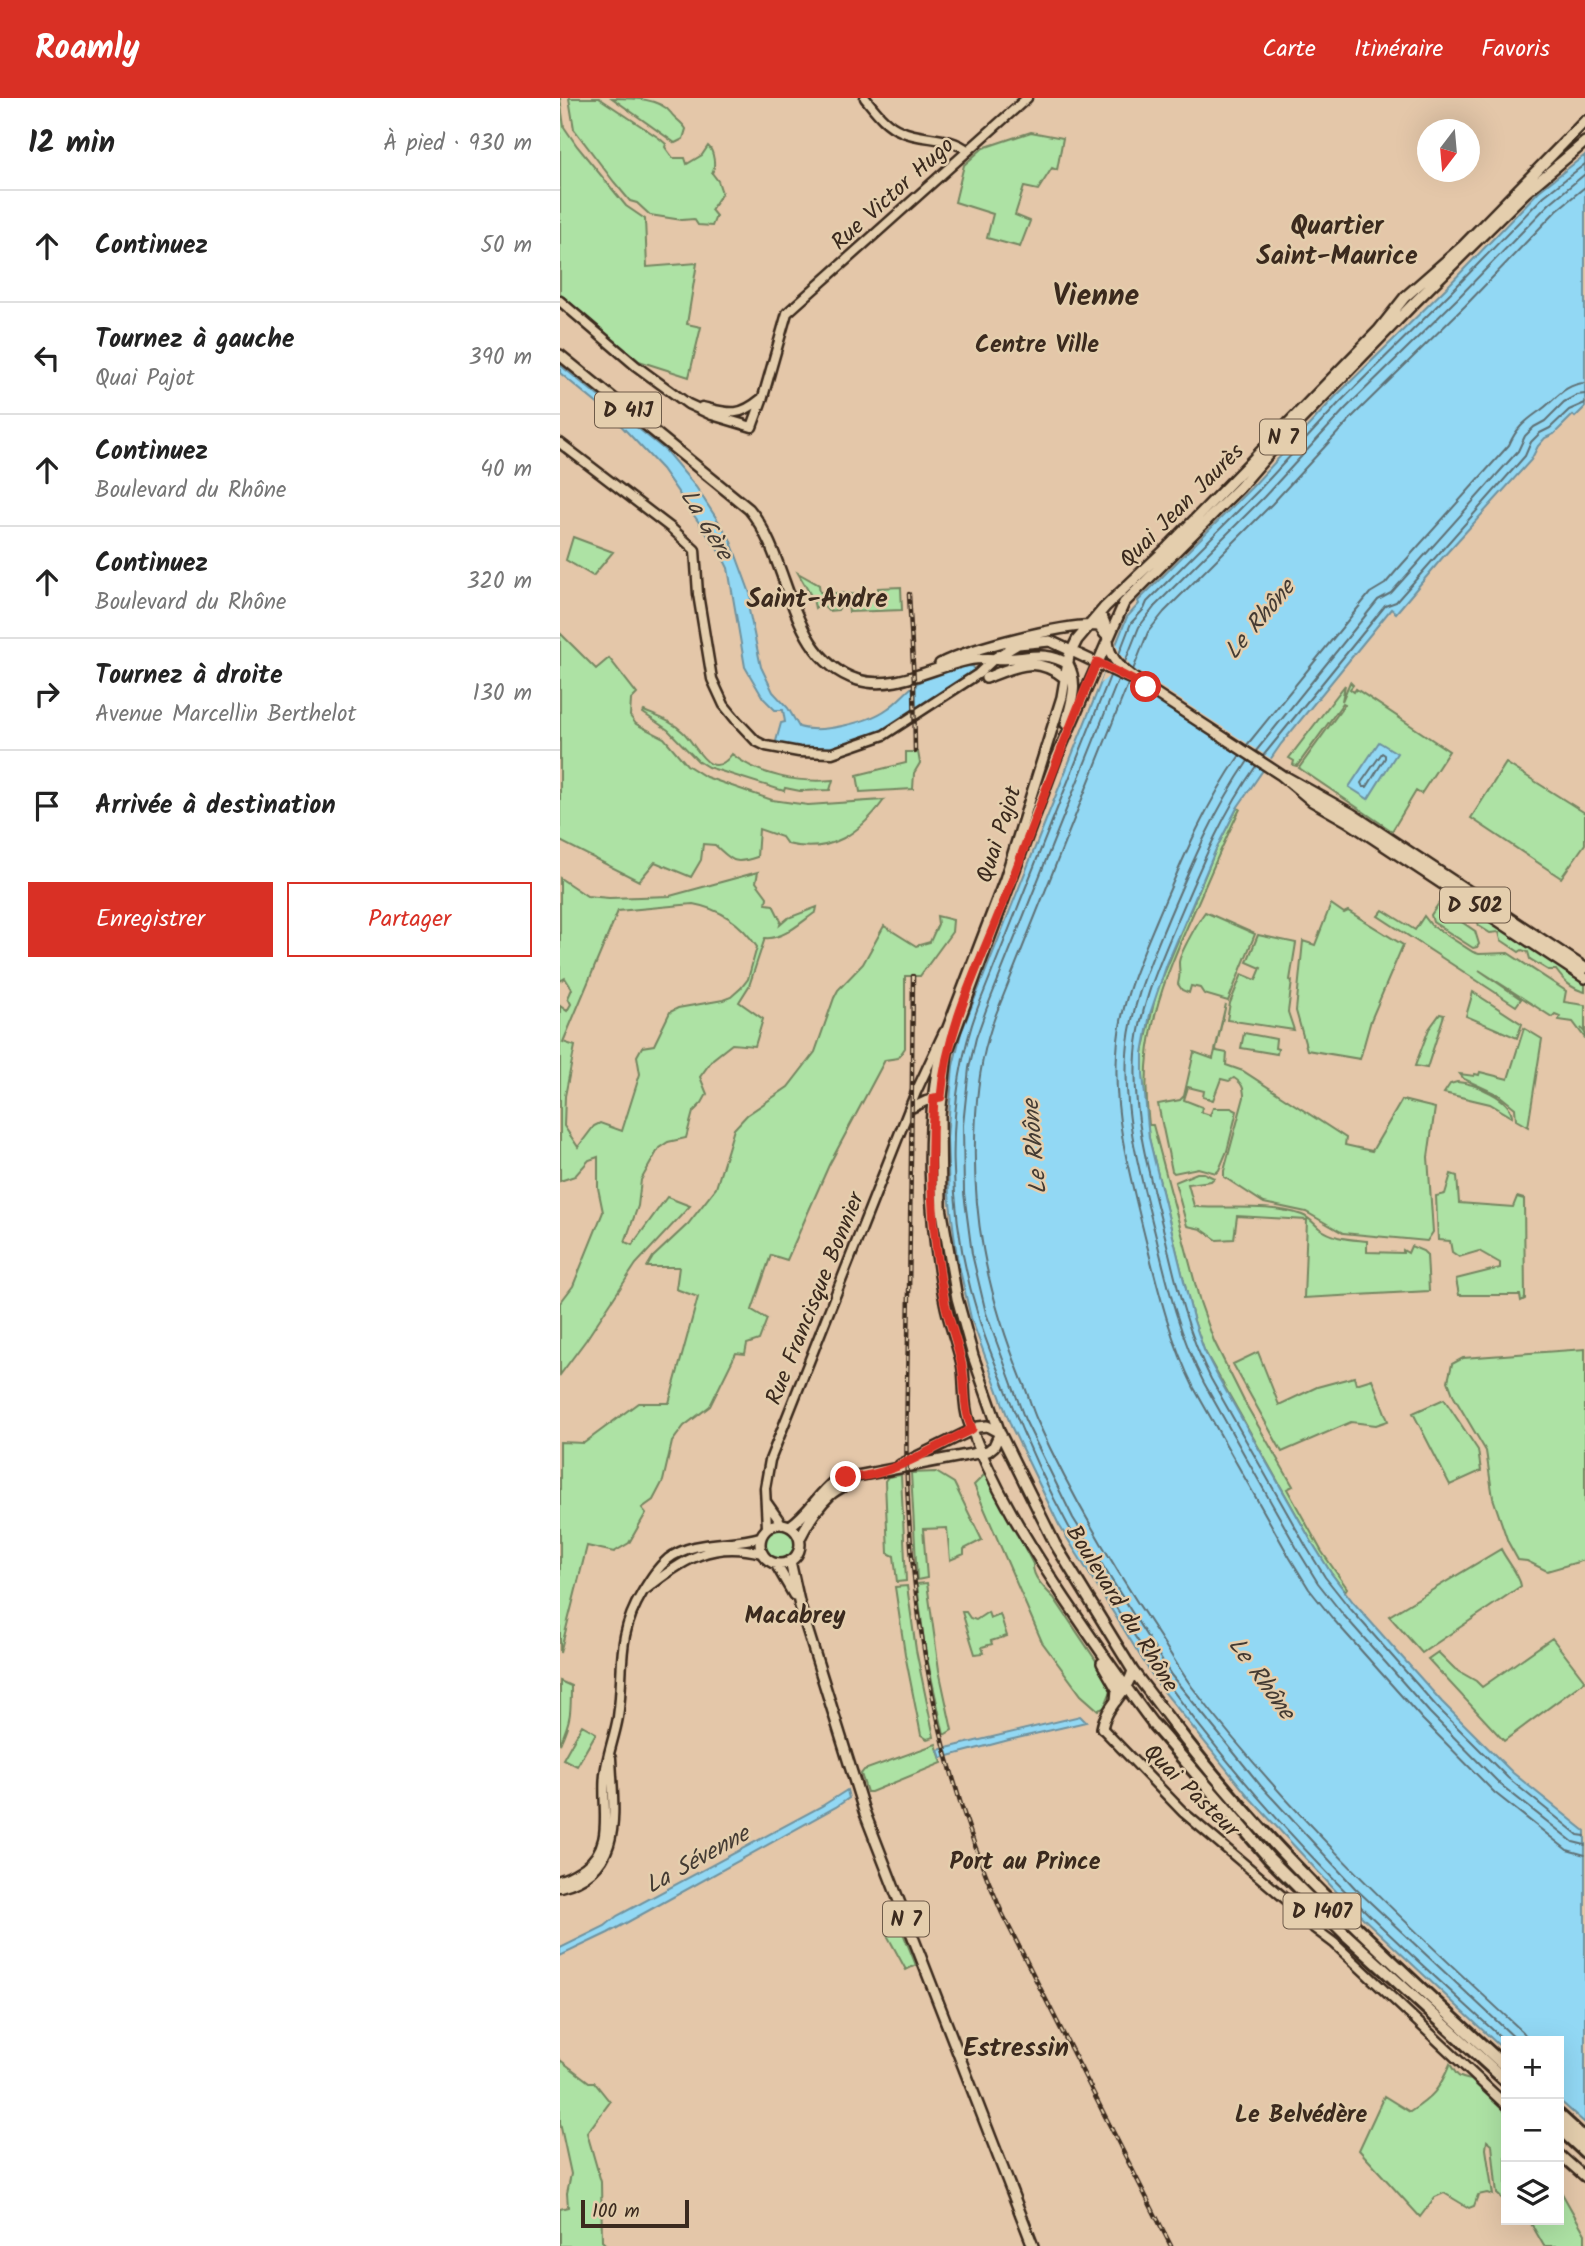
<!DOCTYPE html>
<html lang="fr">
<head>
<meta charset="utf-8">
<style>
  body { margin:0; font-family:Kalam,sans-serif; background:#f2f2f2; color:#222 }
  .controls { position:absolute; right:21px; bottom:21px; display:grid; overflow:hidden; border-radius:0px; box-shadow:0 7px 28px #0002 }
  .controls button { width:63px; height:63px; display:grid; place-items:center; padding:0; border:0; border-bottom:2px solid #e0e0e0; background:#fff; color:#222; font:35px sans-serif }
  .compass { position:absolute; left:857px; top:21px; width:63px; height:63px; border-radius:50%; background:#fff; box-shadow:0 7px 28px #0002; rotate:196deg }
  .scale { position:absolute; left:21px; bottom:18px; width:108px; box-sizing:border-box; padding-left:7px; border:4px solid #3b2a1e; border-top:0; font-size:19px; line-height:24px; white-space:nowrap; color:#3b2a1e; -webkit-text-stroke:5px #e4cead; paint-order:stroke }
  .stop { position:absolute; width:21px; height:21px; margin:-16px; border:5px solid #d93025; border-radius:50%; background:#fff }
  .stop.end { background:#d93025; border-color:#fff; box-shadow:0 2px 7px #0008 }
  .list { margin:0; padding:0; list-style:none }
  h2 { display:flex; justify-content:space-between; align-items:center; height:91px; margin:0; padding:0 28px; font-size:30px }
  h2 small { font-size:23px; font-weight:400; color:#767676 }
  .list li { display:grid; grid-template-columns:46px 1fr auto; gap:21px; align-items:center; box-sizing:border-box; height:112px; padding:0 28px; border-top:2px solid #e0e0e0 }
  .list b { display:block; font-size:26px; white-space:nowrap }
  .list p { margin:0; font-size:23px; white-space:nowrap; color:#767676 }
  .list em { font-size:23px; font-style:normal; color:#767676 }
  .actions { display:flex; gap:14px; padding:21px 28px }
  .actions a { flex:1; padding:16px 0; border:2px solid #d93025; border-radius:0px; text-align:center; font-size:24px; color:#d93025 }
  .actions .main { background:#d93025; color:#fff }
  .icon { flex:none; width:38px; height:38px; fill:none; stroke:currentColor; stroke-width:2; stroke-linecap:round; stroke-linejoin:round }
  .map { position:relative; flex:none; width:1025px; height:2148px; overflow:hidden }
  header { display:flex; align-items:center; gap:42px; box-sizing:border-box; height:98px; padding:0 35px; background:#d93025; color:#fff }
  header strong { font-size:33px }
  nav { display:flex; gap:38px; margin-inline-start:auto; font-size:24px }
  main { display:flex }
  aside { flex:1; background:#fff }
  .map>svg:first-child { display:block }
</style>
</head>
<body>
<header>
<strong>Roamly</strong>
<nav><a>Carte</a><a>Itinéraire</a><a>Favoris</a></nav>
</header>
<main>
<aside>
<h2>12 min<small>À pied · 930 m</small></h2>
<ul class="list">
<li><svg class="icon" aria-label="ahead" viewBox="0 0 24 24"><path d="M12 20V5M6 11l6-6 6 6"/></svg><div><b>Continuez</b></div><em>50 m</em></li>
<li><svg class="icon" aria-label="left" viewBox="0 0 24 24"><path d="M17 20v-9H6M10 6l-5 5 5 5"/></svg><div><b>Tournez à gauche</b><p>Quai Pajot</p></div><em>390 m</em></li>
<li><svg class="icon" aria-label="ahead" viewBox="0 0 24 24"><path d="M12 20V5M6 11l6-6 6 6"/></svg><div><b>Continuez</b><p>Boulevard du Rhône</p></div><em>40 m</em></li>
<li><svg class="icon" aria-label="ahead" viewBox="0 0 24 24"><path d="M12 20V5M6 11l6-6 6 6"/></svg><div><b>Continuez</b><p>Boulevard du Rhône</p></div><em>320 m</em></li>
<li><svg class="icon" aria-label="right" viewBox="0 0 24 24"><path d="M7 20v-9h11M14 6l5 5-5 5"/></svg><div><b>Tournez à droite</b><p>Avenue Marcellin Berthelot</p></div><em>130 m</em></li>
<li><svg class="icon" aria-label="arrive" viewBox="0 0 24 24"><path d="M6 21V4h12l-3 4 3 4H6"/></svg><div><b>Arrivée à destination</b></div></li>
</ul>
<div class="actions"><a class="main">Enregistrer</a><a>Partager</a></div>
</aside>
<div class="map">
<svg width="1025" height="2148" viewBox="0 0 1025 2148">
  <rect width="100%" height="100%" fill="#e4c7a9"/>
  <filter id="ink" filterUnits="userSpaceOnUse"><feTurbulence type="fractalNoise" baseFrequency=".0143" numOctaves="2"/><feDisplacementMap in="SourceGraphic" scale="14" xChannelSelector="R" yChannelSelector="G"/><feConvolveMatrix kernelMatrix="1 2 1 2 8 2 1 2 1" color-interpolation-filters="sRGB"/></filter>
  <g filter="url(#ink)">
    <path fill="#ade2a4" stroke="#748661" stroke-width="2" fill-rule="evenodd" d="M0,0L4,29L17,48L66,108L85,121L87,169L137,165L127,226L141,229L129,279L79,263L0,196Z
      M9,0H39L99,40L106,46L105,49L113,60H125L127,66L142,57L148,48C154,53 156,69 152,75L158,83L162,95L151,112L156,118L152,128L138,127L134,121L122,122L90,117L77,105L70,103L54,84L14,31Z
      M52,0C74,0 100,0 111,15C115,21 122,24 126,31L123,41L115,45Z
      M471,34L503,40L497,72L492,70L478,92L464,89L455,117L470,123L460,149L427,140L433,116L395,104L404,67L423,50Z
      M13,439L53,454L33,478L6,462Z
      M238,475L259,487L260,494L318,498V490L341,489L342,512L289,514L288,506L282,505L278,512L268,513L261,505L255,510L253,501Z
      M0,535L36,571L49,560L77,596L71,602L70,618L76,626L104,640L127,667L146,679L212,702L248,707L324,702C300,735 270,757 227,746L222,739L199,731L197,759C173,767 173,763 155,747L143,746L141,762L131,779L95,764L79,783L0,743Z
      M790,584L793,587L790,591L794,594L796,591L889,653L861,696L856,693L832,733L739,670L785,606L783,605L737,668L733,667L734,663L729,660L785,587L782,603Z
      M84,613C98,619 112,623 123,634C137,647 150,686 172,656C199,678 239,685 273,682L270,692L240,693L225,690L224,693L148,669L138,663L108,632L83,615Z
      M346,654H358L360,665L354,675L353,691L300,694L297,677L346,665Z
      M946,665L1025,715V746L1001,780L911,720Z
      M677,710L680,711C664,743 650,777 636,809C602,885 578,942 589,1027H593L640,1204L654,1243L685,1305L733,1388L727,1391L762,1454L787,1490L785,1493L771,1475L753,1446L644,1252L633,1220L589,1040L583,993V955L596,895L656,751Z
      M198,774L196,784L207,799L206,806L213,807L221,823L220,827L228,820L257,809L256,814C241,824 223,842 205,840L189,888L179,904L203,921L195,948L172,946L153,961L140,979L147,996L142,1005L133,1014L126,1040L108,1044L99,1050L81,1082L78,1108L65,1144L72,1147L107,1099L130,1108L76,1166L26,1242L0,1277V1205L13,1188L43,1114L38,1090V1059L29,1062L15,1078L0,1083V908L7,913L11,906L8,900L12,891L5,880L0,883V780L27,798L49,800L110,798ZM133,806C161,811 181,825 197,849L188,881L181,890L171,899L163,902L118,910L110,914L94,947L82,949L77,958L80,976L62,1033L40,1025L34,1028L18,1049L4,1028L5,998L15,948L3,944L58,813Z
      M884,797L895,798L1025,883V894C1010,890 1004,883 996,872H988L970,861L968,854L962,852L959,854L941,842L939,834L930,835L919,828L915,814L905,807L899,808Z
      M881,802L890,816L915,833L919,846L917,849L913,850L873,824L871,817Z
      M771,806L784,815L788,813L843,847L811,922L800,961L747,952L736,913L743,843L755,847Z
      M823,812L855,832L864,818L871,827L913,854L919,856L948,855L1006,893L1004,904L1025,907V934L1021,930L1025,935V940L1013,924L999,922L1000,918L995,916L992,919L919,872L961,901L956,908L818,818Z
      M645,814L695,836L668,903L644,896L640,890L631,888L629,895L622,892L618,886C621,873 619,875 619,864C620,855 639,822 645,814Z
      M377,818L393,822L392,834L360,878H345V950L338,960L325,962L269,1067L227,1162L211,1157L192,1212L207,1221L199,1242L187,1246L185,1256L176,1255L150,1308L124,1328L112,1344L103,1383L93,1402L82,1410L86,1415L69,1445L54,1454L27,1448L0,1555V1344L24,1345L78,1305H109L138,1199L116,1191L119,1169H87L93,1159L128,1126L156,1090L174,1031L187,1017L228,989L255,954L274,900L278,892L303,866L324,828L356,848L370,844L378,826Z
      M698,837L736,845L730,882L732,883L728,914L734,932L667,922L670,905L682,876L696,882L701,870L687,864Z
      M913,894L962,926L957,940L906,918Z
      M666,906L656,951L657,953L667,955L666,967L683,973L786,1040L785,1047L812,1053L842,1002L875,1010L868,1059L873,1134L867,1143L783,1135L746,1114L704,1105L664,1079V1073L684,999C684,990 682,985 674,980L669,983L661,981L653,1002L643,999L644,993L628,989L624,1002L642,1009L641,1014L650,1017L653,1010H671L677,1013L667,1053L659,1072L656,1075L638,1070L614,1075L612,1073L598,1006L620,1002L624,998L634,954L653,961Z
      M880,916L884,917L867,970L855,968L869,931Z
      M964,930L982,941L968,1029L956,1022L955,1010L939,997L904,981L900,976L914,978L915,976L919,977L920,974L948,981Z
      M684,935L716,941L715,950L718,951L717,956L681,950Z
      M897,984C913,985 952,1000 952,1019L930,1006L884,995L890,986Z
      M637,1075H644L654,1080L651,1083L628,1086L634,1108L638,1109C672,1111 709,1106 742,1117C750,1120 753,1125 759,1130C774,1141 789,1141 807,1143V1154L843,1155V1152L848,1155L851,1148L863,1153L867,1157L869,1193L744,1200L747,1122L677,1118L674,1141L657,1142L641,1131L627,1128L615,1084Z
      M891,1076L897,1078L899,1105L953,1109L957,1099L964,1101L965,1201L961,1203L960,1197H899L896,1181L940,1170V1165L919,1153L899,1159L892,1154L890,1143L878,1142L876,1098L885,1096Z
      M1025,1251V1462L987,1473L967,1463L958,1462L948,1444L933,1400L926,1353L894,1299L888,1283L892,1266L903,1260Z
      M698,1254L719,1307L757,1289L794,1279L796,1286L812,1281L828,1323L816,1327L791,1324L722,1354L673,1266Z
      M884,1301L918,1352L921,1373L890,1387L853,1315Z
      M376,1374L394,1385L422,1442L404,1451V1456L390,1462L387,1430L363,1431L367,1480L357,1482L351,1375Z
      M426,1375L473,1466C472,1479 485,1491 494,1500L549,1582L551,1593L544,1610L538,1612L521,1597L482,1544L414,1387Z
      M341,1377L346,1483L337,1484L334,1458L328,1455L325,1383L328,1379Z
      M203 1446a16 16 0 1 1 32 0a16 16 0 1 1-32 0Z
      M941,1451C946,1462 960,1477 961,1488L862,1555L829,1518Z
      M367,1485L379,1572L392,1632L384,1637L365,1551L357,1486Z
      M347,1488L356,1552L374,1639L367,1641L361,1637L345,1556L335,1489Z
      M402,1514H406L410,1520L416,1522L428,1514L430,1520L440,1516L447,1538L431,1543L432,1546L422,1549L424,1555L415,1556Z
      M992,1540L1025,1583L944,1643L868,1561L878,1554L895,1571L916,1583L922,1589Z
      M0,1583L11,1588C11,1614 11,1622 0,1646Z
      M22,1627L36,1635L17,1668L3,1661Z
      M376,1646L382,1665L311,1694H307L301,1676L304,1672Z
      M341,1830L356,1867L346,1872L327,1837Z
      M0,1962L29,1984H34L50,2004L27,2035L41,2084L42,2143L47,2148H0V2111L8,2109L7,2095L11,2076L0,2025Z
      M890,1966C898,1979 897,1979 911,1982L946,2015V2104L937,2096L932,2047L927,2043L926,2051L933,2097L927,2095L918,2097L914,2108L909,2110L884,2095L875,2099L860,2119L799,2052L824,1998L850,2014C873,1999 879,1992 890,1966Z
      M999,2090L1025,2136V2148H984L969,2122H999Z"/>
    <path fill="#92d8f4" stroke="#6f929e" stroke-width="2" d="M1025,57V309L1015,319L1013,317L994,336L985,340L978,348L971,362L883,459L836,515L831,511L721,646L677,710L656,751L607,866L590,916L583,955V976L589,1040L633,1220L644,1252L657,1277L753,1446L771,1475L793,1504L882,1604L953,1675L1025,1733V2025L999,2002V1943H946V1954L785,1803L689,1699L597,1585L499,1427L451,1328L411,1220L397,1159L389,1097L387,1040L393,968L401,935L567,519L579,506L578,503L693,388L775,299L886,190L979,93Z
      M0,267L106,353L136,389L170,441L191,498L189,512L201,569L213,594L228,610L239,629C261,636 309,624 327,611C338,604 346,593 356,586C368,578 398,568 413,568L415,574C381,595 312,646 274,651C255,653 233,650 215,647L221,625L225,624L223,612H215L203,600L185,569L168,470L162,458L102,371L52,318L0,275Z
      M819,644L837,655L808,701L789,689Z
      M520,1618L526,1624L449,1642L381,1660L378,1652Z
      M287,1692L289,1700L276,1709L48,1835L0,1858V1850L45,1828L57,1818L262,1708Z"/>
    <path fill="#e4c7a9" d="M556,544L560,556L570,566L569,568L713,662L705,673L562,581L549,578L540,586Z"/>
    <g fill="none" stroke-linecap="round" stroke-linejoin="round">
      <path stroke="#5e7074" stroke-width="2" d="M559,556L571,525L584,511L587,504L698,393L780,304L891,194L984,98L1025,66
        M565,564L579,529L595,508L704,399L786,310L897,201L990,105L1025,76
        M573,572L588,534L604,514L712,406L794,317L905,208L997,112L1025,89
        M550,578L418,909C383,1003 388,1122 418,1217C425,1243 436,1267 446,1292C519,1484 645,1652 789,1797C840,1848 894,1896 946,1944
        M558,582L426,912L416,940L409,970L403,1027L404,1095L412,1156L426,1215L465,1322L513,1420L611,1577L701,1688L796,1791L958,1943
        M568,586L436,916C423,950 418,981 416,1016C410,1113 426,1193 462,1282C468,1295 471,1309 477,1322C510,1396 551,1465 596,1533C608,1551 619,1571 632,1589C730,1717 845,1825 963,1934L970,1943
        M687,647L810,495L825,486L837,472L949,347C956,331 964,324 978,314C995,303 1003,286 1025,285
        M696,653L818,502L831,495L958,353L965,338L974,329L985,323L1004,304L1017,297L1025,296
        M822,655L825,657V660L807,689H803L801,685Z
        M680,657C645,707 622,763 598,819C580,862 559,907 557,955C553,1018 570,1078 585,1139C598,1191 610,1242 634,1290L730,1460L749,1491L773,1521L863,1622L935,1695L1007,1752L1025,1757
        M703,658L825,508L836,504L965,358L971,344L980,335L990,330L1009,312L1025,305
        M688,663C655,711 632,765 609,819C591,863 570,908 567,956C563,1018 581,1079 596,1139C608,1189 620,1239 644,1285L739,1454L758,1485L781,1514L870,1615L941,1687L1013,1744L1025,1747
        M696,668C662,716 640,770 617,824C599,867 579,910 576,956C572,1017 589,1076 604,1134C616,1185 627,1234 651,1281L747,1450L765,1479L788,1508L877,1609L948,1680L1018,1737L1025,1738"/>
      <defs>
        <path id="secondary" d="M305,0C315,12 325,27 341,33C363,43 389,37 408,53
          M0,203L76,268L128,306L152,317L192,329L203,299L227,215L467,0
          M142,309C169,315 178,320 201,301
          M0,345L111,430L135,452L138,496L152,581L164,607L177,623L196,643L206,648L239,654L272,655L324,637L418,576L434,561
          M349,1011L366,1003L379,1000
          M207,1405L221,1425
          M207,1429L205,1390L210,1362L356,994L384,934
          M86,1491C123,1462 152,1442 201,1455
          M542,1630L623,1714L742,1815L754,1830L774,1845L946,2007
          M0,1782C9,1780 16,1775 24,1770C56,1747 41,1709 45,1676C47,1657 55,1638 58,1619C65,1569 55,1540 82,1495C90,1482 96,1471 108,1461C134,1441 170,1448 200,1439
          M0,1789C66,1773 53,1713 51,1660
          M999,2056L1025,2079"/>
        <path id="primary" d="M0,257L189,411C232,462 227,560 298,582C334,593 373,569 408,562C423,559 440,562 456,560C476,558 490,555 508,566C519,586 511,605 506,626
          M539,516C549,526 546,540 550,553C556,569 573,579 586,589L721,677L752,703L787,723L1025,880
          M435,560L458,546L490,543L569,580
          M380,566C408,551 509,524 539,528L545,536
          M426,580C456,568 477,557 505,580
          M726,679L792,716L1025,870
          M340,1367L418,1329L427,1328L440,1335
          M200 1446a20 20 0 1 1 40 0a20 20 0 1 1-40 0Z
          M230,1428C249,1415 258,1396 276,1382L428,1353L434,1348L440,1335
          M240,1440C247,1426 258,1408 270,1397C277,1390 288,1388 293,1379
          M230,1463L240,1508L304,1713L473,2148
          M216,1466L234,1497
          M542,1565L557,1591L556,1603
          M594,1627C563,1586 534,1544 505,1501C468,1445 432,1388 409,1324C402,1306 406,1285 402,1266C397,1245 389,1225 385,1204C368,1121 363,1023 384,940L445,781L502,599L509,558L517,542L545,509L608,449L818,233L845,199L903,148L1025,23
          M614,1627L573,1573L495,1446L440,1335L413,1258L397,1200L381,1109L380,1017L387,955L496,661L564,505L680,389L719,344L854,205L966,94L1025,44
          M542,1630C546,1608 567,1595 573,1573"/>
        <path id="highway" d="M594,1627L709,1760L785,1836L946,1983
          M614,1627C711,1755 828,1861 946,1969
          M999,2017L1025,2041
          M999,2030L1025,2054"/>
      </defs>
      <use href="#secondary" stroke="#3b2a1e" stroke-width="13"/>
      <use href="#primary" stroke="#3b2a1e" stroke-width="14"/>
      <use href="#highway" stroke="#3b2a1e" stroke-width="16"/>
      <use href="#secondary" stroke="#e4cead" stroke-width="8"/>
      <use href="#primary" stroke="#e4cead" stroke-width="9"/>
      <use href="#highway" stroke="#e4cead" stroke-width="10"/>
      <defs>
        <path id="rail" d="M349,496L354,584L355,654
          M353,878C352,983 351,1089 349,1194C348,1258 345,1321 347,1384C353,1533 381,1678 442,1815L611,2148"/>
      </defs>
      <use href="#rail" stroke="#3b2a1e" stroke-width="4.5"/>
      <use href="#rail" stroke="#e4cead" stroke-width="2" stroke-dasharray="5" stroke-linecap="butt"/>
    </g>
  </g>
  <g fill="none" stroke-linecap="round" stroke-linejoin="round" filter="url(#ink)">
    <path stroke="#d93025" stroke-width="9" d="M286,1379C326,1382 376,1348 412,1331C403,1311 406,1289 402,1268C398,1246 390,1226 385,1205C371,1137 369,1069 374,1000L381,999C387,925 424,857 450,788C478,713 505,638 537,564L586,589"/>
  </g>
  <g text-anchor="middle" stroke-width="5" stroke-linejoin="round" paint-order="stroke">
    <g fill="#e4cead" stroke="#6e5b49" stroke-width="2">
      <rect x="35" y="294.5" width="66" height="35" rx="5"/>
      <rect x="700" y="321.5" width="46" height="35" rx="5"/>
      <rect x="880" y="789.5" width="70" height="35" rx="5"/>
      <rect x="723.5" y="1795.5" width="77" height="35" rx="5"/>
      <rect x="323" y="1803.5" width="46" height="35" rx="5"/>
    </g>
    <g font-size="21" font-weight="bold" fill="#3b2a1e">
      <text x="68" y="319">D 41J</text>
      <text x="723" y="346">N 7</text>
      <text x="915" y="814">D 502</text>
      <text x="762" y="1820">D 1407</text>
      <text x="346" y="1828">N 7</text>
    </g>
    <g font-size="23" fill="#3b2a1e" stroke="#e4cead">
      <text transform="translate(332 95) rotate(-42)" y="8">Rue Victor Hugo</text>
      <text transform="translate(621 407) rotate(-45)" y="8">Quai Jean Jaurès</text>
      <text transform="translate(438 736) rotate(-72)" y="8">Quai Pajot</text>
      <text transform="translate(254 1200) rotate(-68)" y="8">Rue Francisque Bonnier</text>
      <text transform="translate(563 1510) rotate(58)" y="8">Boulevard du Rhône</text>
      <text transform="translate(632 1692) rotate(44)" y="8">Quai Pasteur</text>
    </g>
    <g font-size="24" font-weight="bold" fill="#3b2a1e" stroke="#e4cead">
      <text x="477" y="254">Centre Ville</text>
      <text x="235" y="1525">Macabrey</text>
      <text x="465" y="1771">Port au Prince</text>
      <text x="741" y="2024">Le Belvédère</text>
    </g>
    <g font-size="24" font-style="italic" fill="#443b33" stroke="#e4cead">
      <text transform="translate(147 426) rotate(59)" y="8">La Gère</text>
      <text transform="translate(699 521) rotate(-50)" y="8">Le Rhône</text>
      <text transform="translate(474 1049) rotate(-95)" y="8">Le Rhône</text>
      <text transform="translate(702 1580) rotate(54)" y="8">Le Rhône</text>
      <text transform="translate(137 1761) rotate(-29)" y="8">La Sévenne</text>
    </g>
    <g font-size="26" font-weight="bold" fill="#3b2a1e" stroke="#e4cead">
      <text x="777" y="136">Quartier<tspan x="777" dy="30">Saint-Maurice</tspan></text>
      <text x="257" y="509">Saint-Andre</text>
      <text x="456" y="1958">Estressin</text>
    </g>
    <g font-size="30" font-weight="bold" fill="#3b2a1e" stroke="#e4cead">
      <text x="536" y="207">Vienne</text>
    </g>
  </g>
</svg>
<div class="controls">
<button>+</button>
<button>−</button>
<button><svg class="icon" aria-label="layers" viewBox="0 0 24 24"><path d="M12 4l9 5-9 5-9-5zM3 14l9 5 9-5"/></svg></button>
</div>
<svg class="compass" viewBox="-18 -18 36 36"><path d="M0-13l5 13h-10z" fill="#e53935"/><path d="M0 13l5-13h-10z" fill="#767676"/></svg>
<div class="scale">100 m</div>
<div class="stop" style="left:586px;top:589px"></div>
<div class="stop end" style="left:286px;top:1379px"></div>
</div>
</main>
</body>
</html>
